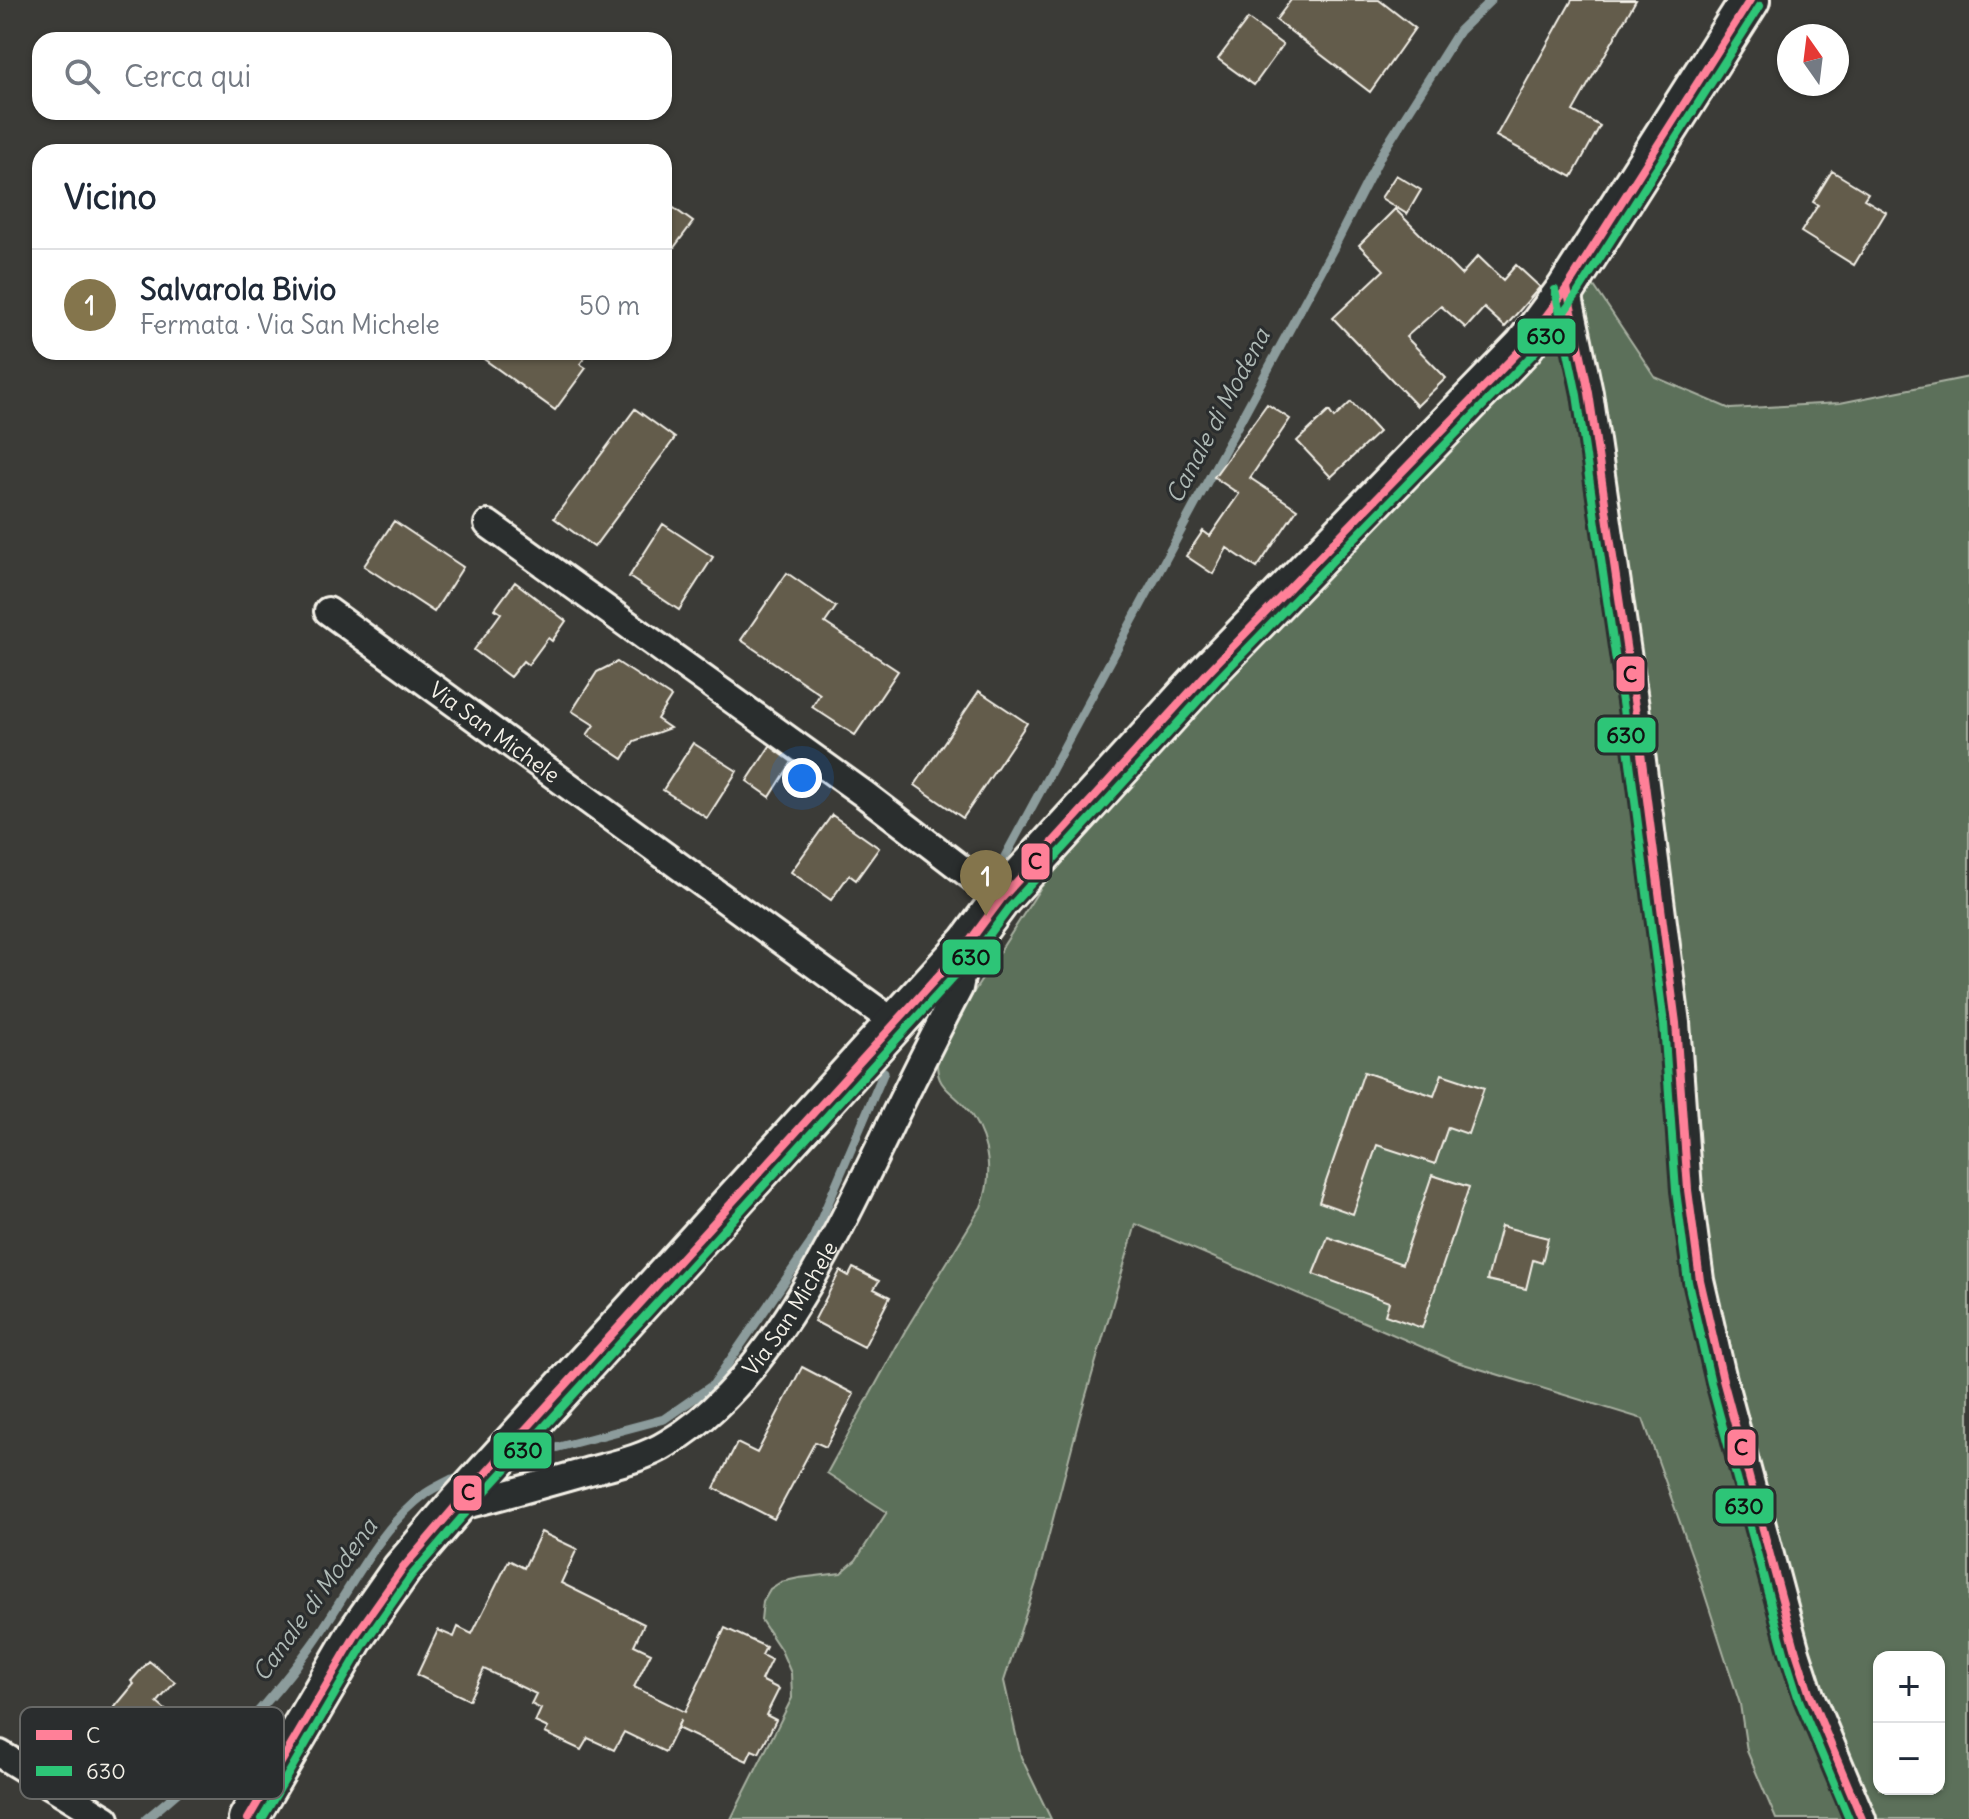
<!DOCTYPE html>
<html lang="it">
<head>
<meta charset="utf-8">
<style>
  body { margin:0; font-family:Delius,sans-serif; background:#f6f6f7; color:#1f2937 }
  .controls { position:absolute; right:24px; bottom:24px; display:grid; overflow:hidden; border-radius:16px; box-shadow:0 2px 6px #0004 }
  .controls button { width:72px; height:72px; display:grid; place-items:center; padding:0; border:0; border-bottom:2px solid #e0e1e3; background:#fff; color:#1f2937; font:40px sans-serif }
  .compass { position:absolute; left:1777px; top:24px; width:72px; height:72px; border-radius:50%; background:#fff; box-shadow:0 2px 6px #0004; rotate:346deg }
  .you { position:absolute; left:802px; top:778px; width:28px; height:28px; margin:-20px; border:6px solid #fff; border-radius:50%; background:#1a73e8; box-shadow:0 0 0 12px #1a73e833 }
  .badge { display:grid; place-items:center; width:52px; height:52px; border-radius:50%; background:#84754c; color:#fff; font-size:26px; font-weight:700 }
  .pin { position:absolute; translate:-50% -66px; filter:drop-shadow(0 2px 4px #0008) }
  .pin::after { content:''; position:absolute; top:42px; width:28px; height:24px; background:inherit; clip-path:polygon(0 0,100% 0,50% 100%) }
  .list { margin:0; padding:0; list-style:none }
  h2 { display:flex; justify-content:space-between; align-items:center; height:104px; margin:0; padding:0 32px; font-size:34px }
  h2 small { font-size:26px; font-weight:400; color:#747a83 }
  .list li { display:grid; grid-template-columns:52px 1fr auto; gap:24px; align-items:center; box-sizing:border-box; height:112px; padding:0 32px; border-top:2px solid #e0e1e3 }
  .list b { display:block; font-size:30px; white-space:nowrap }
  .list p { margin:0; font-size:26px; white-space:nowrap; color:#747a83 }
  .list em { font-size:26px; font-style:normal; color:#747a83 }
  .icon { flex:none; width:44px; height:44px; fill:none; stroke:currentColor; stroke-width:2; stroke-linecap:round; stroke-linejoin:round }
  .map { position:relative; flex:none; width:1969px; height:1819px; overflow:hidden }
  .search { position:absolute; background:#fff; box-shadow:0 2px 6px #0004; left:32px; top:32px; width:640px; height:88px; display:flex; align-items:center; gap:20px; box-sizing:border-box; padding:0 28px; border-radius:24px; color:#747a83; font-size:30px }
  .panel { position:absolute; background:#fff; box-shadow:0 2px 6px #0004; left:32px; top:144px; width:640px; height:216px; border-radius:24px }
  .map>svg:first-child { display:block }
</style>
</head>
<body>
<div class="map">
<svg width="1969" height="1819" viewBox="0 0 1969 1819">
  <rect width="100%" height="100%" fill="#3b3b37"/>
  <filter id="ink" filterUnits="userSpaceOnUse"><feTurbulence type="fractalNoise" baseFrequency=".0125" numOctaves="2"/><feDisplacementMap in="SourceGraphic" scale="16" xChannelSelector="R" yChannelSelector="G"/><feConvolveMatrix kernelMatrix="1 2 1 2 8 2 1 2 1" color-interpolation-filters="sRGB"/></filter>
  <g filter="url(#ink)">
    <path fill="#5c705a" stroke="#a8b0a1" stroke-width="2" fill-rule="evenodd" d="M1592,283L1655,377L1730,409L1840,403L1969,377V1819H1776L1747,1751L1740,1704L1696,1567L1643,1419L1457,1362L1136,1224L1080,1416L1037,1580L1004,1681L1021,1757L1051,1819H731L792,1698L791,1673L781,1650L761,1620L763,1601L770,1589L781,1582L799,1578L841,1573L856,1560L887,1512L827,1473L905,1331L981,1207C993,1178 990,1144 972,1116C953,1085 932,1095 938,1048L1041,887L1203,702ZM1879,1657H1939V1789H1879Z"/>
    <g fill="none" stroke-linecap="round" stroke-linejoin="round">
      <path stroke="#8c9c9c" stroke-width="9" d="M1001,864L1334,247L1382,153L1459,31L1491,0
        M555,1448L664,1419L713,1385L811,1243L884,1072
        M146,1819C206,1771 266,1708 311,1646C346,1598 377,1529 425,1494C433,1488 443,1484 452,1479"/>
    </g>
    <path fill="#635b4c" stroke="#f4f1e8" stroke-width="2" d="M1291,0H1379L1415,28L1370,92L1276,20Z
      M1572,0H1636L1573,111L1600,126L1572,177L1496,136Z
      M1248,19L1283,45L1254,85L1218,59Z
      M1832,171L1868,193L1864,199L1886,212L1854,265L1801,232L1818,205L1813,202Z
      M1396,175L1421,190L1407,214L1381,198Z
      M664,201L693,222L664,261Z
      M1395,209L1461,275L1478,256L1503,280L1516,265L1540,287L1505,327L1484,308L1466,328L1441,306L1406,337L1446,378L1417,406L1333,318L1384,270L1359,245Z
      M474,352H589L580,364L586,368L555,410Z
      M1351,402L1379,432L1331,477L1297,441L1329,411L1334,418Z
      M1267,404L1290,419L1250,478L1297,509L1257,568L1227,548L1213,574L1186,556L1203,531L1210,536L1239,494L1214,477Z
      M635,409L675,438L594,547L554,518Z
      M394,521L463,567L434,612L364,566Z
      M663,524L713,557L679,610L629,577Z
      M787,573L836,607L825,623L898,671L855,735L812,707L820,694L741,640Z
      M515,582L566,621L552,641L548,638L528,665L523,661L510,677L474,650L501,613L495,609Z
      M617,662L671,697L657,719L670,728L634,741L623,759L587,735L594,725L572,711L597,672Z
      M979,691L1027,723L963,818L915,785Z
      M693,743L737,771L707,818L663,790Z
      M770,746L792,762L770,797L747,781Z
      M832,815L879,848L856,880L849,875L831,900L791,872Z
      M1364,1072L1434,1096L1442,1074L1484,1088L1468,1134L1448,1127L1435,1164L1377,1145L1353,1214L1319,1202Z
      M1432,1175L1469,1187L1422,1328L1385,1315L1389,1302L1313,1274L1328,1237L1402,1264Z
      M1501,1226L1548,1238L1542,1263L1533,1260L1526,1289L1487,1280Z
      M853,1268L879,1281L874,1289L890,1297L864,1347L814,1321L840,1271L849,1276Z
      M802,1367L854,1394L826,1447L815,1442L774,1519L714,1488L737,1443L757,1453Z
      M541,1532L577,1549L561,1583L644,1624L634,1645L651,1653L634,1687L685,1712L725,1628L766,1647L762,1655L771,1660L761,1680L779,1689L766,1715L776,1720L759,1753L752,1750L747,1761L677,1728L681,1719L665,1752L624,1732L614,1750L588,1738L581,1750L545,1733L548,1728L535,1722L541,1709L531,1704L536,1694L484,1669L469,1700L417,1675L438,1630L454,1637L458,1627L472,1634L509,1560L524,1568Z
      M149,1661L175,1682L157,1703L186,1727L150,1769L99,1726L134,1684L131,1681Z"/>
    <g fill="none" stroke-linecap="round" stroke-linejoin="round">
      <defs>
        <g id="street">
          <path d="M1567,288L1589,393L1635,707L1676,1023L1688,1190L1700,1280L1723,1380L1796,1652L1810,1695L1862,1819"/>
          <path d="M488,524L864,794L1001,899"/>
          <path id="s1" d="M328,611L895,1023"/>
          <path id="s2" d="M454,1508C497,1497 540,1485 582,1473C611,1465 643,1459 668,1443C767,1385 834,1240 883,1140C907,1089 933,1038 959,988L968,944"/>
          <path d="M0,1754L106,1819"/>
        </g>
        <path id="secondary" d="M248,1819L355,1636L402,1569L454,1508L969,942L1001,899L1208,672L1524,346L1567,288L1750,0"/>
      </defs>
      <use href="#street" stroke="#f4f1e8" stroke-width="32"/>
      <use href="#secondary" stroke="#f4f1e8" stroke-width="44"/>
      <use href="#street" stroke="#2a2d2e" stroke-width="26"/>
      <use href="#secondary" stroke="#2a2d2e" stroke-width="38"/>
      <defs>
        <path id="bus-1" d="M1567,288L1589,393L1635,707L1676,1023L1688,1190L1700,1280L1723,1380L1796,1652L1810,1695L1862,1819
          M248,1819L355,1636L402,1569L454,1508L969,942L1001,899L1208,672L1524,346L1567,288L1750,0"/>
        <path id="bus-2" d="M1555,290L1577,395L1623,709L1664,1024L1676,1191L1688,1282L1711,1383L1785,1656L1799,1700L1849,1819
          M262,1819L365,1642L411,1576L463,1516L978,950L1010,907L1217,680L1534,353L1577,294L1760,6"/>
      </defs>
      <use href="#bus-1" stroke="#2a2d2e" stroke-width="14"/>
      <use href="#bus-2" stroke="#2a2d2e" stroke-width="14"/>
      <use href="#bus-1" stroke="#ff8098" stroke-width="8"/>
      <use href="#bus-2" stroke="#2dc577" stroke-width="8"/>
    </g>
  </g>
  <g text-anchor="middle" stroke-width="6" stroke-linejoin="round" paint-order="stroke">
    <g font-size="22" fill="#f4f1e8" stroke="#2a2d2e">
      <text dy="8" stroke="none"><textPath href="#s1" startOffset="206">Via San Michele</textPath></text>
      <text dy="8" stroke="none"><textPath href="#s2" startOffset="408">Via San Michele</textPath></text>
    </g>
    <g font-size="24" font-style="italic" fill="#aeb9b5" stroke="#2a2d2e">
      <text transform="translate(1218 416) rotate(-62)" y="8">Canale di Modena</text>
      <text transform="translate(315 1600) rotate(-54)" y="8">Canale di Modena</text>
    </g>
  </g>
  <rect x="20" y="1707" width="264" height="92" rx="12" fill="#2a2d2e" stroke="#676866" stroke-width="2"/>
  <rect x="36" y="1730" width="36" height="10" fill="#ff8098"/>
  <rect x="36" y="1766" width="36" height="10" fill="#2dc577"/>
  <g font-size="22" fill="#f4f1e8">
    <text x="86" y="1743">C</text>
    <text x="86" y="1779">630</text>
  </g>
  <g stroke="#2a2d2e" stroke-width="3">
    <rect x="1516" y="317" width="61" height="38" rx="8" fill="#2dc577"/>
    <rect x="1615" y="655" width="31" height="38" rx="8" fill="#ff8098"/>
    <rect x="1596" y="716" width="61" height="38" rx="8" fill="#2dc577"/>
    <rect x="1020" y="842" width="31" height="39" rx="8" fill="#ff8098"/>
    <rect x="941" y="938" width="61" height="38" rx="8" fill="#2dc577"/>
    <rect x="1726" y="1428" width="31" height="39" rx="8" fill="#ff8098"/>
    <rect x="492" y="1431" width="61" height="39" rx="8" fill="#2dc577"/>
    <rect x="452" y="1474" width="31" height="38" rx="8" fill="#ff8098"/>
    <rect x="1714" y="1487" width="61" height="38" rx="8" fill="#2dc577"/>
  </g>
  <g font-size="22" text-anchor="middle" font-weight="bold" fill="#111">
    <text x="1546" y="344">630</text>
    <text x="1630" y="682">C</text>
    <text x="1626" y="743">630</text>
    <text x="1035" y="869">C</text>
    <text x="971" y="965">630</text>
    <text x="1741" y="1455">C</text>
    <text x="523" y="1458">630</text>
    <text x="468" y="1500">C</text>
    <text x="1744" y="1514">630</text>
  </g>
</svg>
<div class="controls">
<button>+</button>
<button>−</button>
</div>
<svg class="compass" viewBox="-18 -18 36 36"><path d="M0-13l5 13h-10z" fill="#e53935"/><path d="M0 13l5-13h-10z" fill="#747a83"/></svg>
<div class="you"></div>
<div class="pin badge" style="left:986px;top:916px">1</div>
<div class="search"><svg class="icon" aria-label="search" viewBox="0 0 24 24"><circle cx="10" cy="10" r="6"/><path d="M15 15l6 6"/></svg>Cerca qui</div>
<section class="panel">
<h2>Vicino<small></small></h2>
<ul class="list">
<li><span class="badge">1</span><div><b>Salvarola Bivio</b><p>Fermata · Via San Michele</p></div><em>50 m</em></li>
</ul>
</section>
</div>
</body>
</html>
